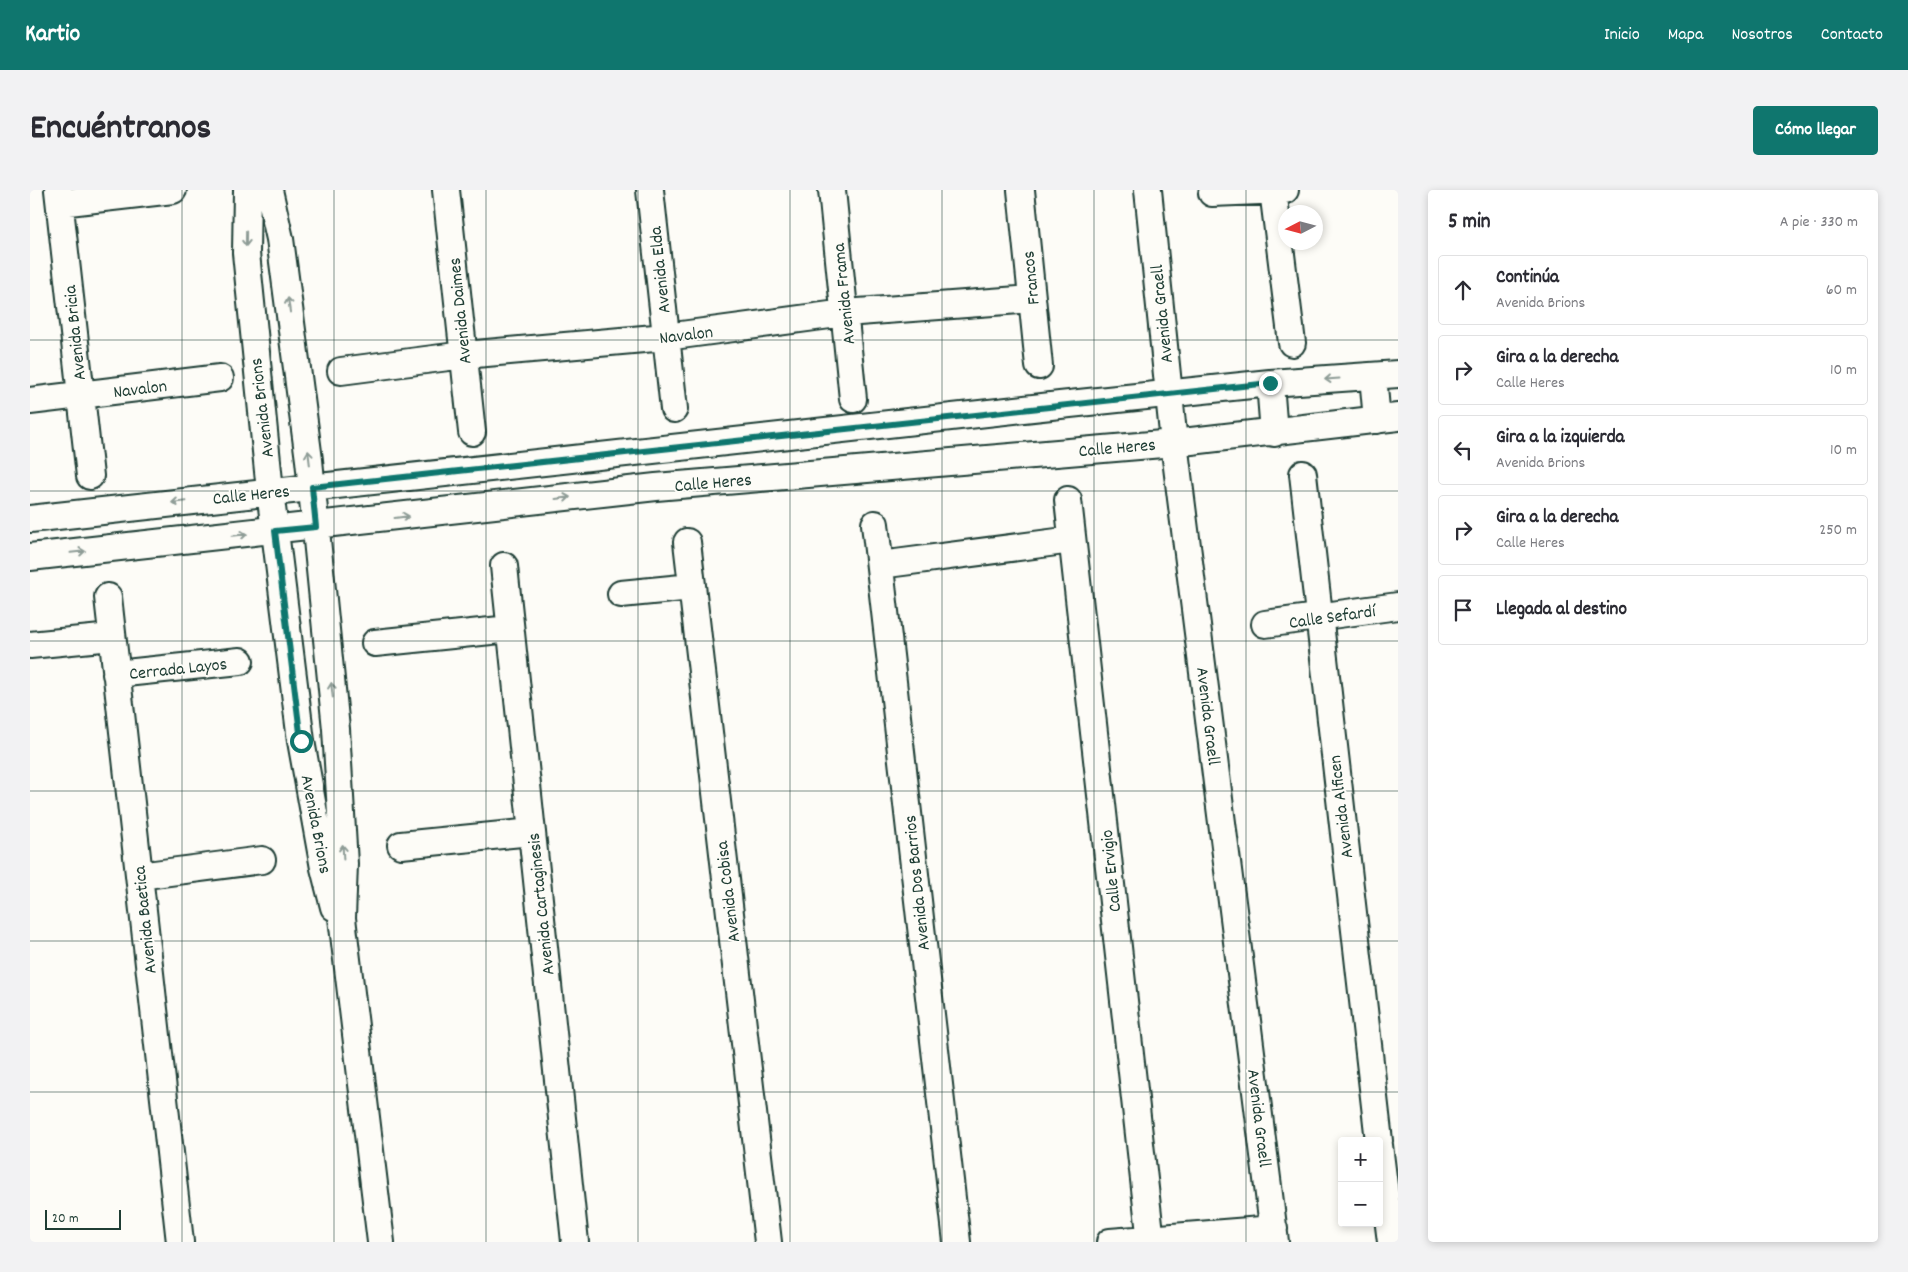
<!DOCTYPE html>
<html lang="es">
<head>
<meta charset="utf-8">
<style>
  body { margin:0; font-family:Dekko,sans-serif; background:#f2f2f3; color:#2b2b33 }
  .controls { position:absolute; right:15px; bottom:15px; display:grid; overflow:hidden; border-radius:5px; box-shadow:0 2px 8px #0003 }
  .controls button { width:45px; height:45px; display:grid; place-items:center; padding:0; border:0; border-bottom:1px solid #e1e1e2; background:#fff; color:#2b2b33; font:25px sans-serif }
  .compass { position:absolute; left:1248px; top:15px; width:45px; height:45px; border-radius:50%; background:#fff; box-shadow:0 2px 8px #0003; rotate:264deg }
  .scale { position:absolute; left:15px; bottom:12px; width:76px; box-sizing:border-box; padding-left:5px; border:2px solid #1f3d34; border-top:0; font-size:14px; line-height:18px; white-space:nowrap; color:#1f3d34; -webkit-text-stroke:4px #fdfcf7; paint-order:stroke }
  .stop { position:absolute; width:15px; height:15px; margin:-11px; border:4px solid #0f766e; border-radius:50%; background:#fff }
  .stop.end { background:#0f766e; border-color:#fff; box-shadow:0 1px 5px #0008 }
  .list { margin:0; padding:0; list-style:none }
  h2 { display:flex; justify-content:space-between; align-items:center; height:65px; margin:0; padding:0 20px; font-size:21px }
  h2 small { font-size:16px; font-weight:400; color:#7c7c81 }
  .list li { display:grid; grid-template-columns:32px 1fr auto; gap:15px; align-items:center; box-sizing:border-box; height:70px; margin:0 10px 10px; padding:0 10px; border:1px solid #e1e1e2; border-radius:5px }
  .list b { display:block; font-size:19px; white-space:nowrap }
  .list p { margin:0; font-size:16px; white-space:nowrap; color:#7c7c81 }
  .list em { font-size:16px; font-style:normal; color:#7c7c81 }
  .icon { flex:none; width:28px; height:28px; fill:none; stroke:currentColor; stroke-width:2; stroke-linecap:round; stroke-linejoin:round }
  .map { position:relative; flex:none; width:1368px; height:1052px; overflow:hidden; border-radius:5px }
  header { display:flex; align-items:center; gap:30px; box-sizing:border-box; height:70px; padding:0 25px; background:#0f766e; color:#fff }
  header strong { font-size:24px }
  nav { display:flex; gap:28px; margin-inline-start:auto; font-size:18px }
  .intro { display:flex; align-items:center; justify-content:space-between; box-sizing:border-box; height:120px; padding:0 30px }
  h1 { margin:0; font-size:35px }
  .button { padding:12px 22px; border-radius:5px; background:#0f766e; color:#fff; font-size:18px; font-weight:700 }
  main { display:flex; gap:30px; padding:0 30px }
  aside { flex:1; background:#fff; border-radius:5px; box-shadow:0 2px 8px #0003 }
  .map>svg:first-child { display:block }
</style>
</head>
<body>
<header>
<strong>Kartio</strong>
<nav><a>Inicio</a><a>Mapa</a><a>Nosotros</a><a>Contacto</a></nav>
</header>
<div class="intro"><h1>Encuéntranos</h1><a class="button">Cómo llegar</a></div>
<main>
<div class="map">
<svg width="1368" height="1052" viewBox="0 0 1368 1052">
  <rect width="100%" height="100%" fill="#fdfcf7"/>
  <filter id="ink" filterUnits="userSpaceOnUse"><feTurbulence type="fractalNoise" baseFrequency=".02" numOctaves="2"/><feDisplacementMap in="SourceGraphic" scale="10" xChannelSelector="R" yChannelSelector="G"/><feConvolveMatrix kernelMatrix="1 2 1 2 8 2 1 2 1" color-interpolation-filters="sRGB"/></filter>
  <g filter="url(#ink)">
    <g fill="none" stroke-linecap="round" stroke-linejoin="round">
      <defs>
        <path id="street" d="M28,0L60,286
          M217,0L216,63L240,301L271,551L294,678L304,717
          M239,0L250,49L279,270L306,539L314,674L312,728L351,1052
          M416,0L442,242
          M620,0L644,219
          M802,0L823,209
          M991,0L1009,176
          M1118,0L1144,253L1245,1052
          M1243,0L1262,153
          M1182,3L1255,0
          M30,13L143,0
          M311,181L434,165L636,147L815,123L1002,109
          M1343,186L1347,230
          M1240,193L1244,243
          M0,211L190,188
          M1273,284L1349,951
          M1038,310L1121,1052
          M0,329L1030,215L1240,193L1368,184
          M845,334L927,1052
          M657,352L738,1052
          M0,367L626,297L1144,253L1368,227
          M850,375L1042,350
          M474,376L545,1052
          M591,404L662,397
          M78,407L150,1052
          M1235,434L1368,416
          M345,453L480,439
          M0,455L82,447
          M86,484L210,471
          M371,655L502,642
          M109,686L232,670
          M1349,955L1361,1052
          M1080,1052L1244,1039"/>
      </defs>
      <use href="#street" stroke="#1f3d34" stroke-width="30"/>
      <use href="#street" stroke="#fdfcf7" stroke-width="26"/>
    </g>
    <defs><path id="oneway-shaft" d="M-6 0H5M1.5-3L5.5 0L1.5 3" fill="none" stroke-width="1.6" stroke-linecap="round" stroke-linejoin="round" transform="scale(1.25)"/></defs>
    <g stroke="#8e9c96">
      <use href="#oneway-shaft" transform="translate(216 49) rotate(91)"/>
      <use href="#oneway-shaft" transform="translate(259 115) rotate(-98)"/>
      <use href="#oneway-shaft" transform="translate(1302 189) rotate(176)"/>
      <use href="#oneway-shaft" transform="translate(279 268) rotate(-97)"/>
      <use href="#oneway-shaft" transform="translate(533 308) rotate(-7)"/>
      <use href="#oneway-shaft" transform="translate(149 312) rotate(174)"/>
      <use href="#oneway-shaft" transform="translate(372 327) rotate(-7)"/>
      <use href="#oneway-shaft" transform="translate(210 345) rotate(-6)"/>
      <use href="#oneway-shaft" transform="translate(48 362) rotate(-6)"/>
      <use href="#oneway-shaft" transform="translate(302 500) rotate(-96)"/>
      <use href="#oneway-shaft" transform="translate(313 662) rotate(-93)"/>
    </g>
  </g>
  <g fill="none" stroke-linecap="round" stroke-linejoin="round" filter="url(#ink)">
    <path stroke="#0f766e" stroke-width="6" d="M271,551L245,341L286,337L282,297L1240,193"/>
  </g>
  <path fill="none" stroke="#1f3d34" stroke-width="1" stroke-opacity="0.55" d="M152,0V1052M304,0V1052M456,0V1052M608,0V1052M760,0V1052M912,0V1052M1064,0V1052M1216,0V1052M0,150H1368M0,301H1368M0,451H1368M0,601H1368M0,751H1368M0,902H1368"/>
  <g text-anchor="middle" stroke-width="4" stroke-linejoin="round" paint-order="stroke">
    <g font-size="18" fill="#1f3d34" stroke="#fdfcf7">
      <text transform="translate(629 80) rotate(-96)" y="6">Avenida Elda</text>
      <text transform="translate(1000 88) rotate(-96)" y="6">Francos</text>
      <text transform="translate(813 104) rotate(-96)" y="6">Avenida Frama</text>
      <text transform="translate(429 121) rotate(-96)" y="6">Avenida Daimes</text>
      <text transform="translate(1131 124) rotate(-96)" y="6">Avenida Graell</text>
      <text transform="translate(44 143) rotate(-96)" y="6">Avenida Bricia</text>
      <text transform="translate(656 144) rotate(-7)" y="6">Navalon</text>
      <text transform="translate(110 198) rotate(-7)" y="6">Navalon</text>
      <text transform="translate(231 218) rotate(-97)" y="6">Avenida Brions</text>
      <text transform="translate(1087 257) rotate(-5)" y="6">Calle Heres</text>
      <text transform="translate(683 292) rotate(-5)" y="6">Calle Heres</text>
      <text transform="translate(221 304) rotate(-6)" y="6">Calle Heres</text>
      <text transform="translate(1302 426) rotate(-8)" y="6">Calle Sefardí</text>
      <text transform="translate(148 478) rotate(-6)" y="6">Cerrada Layos</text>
      <text transform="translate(1179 526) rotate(83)" y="6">Avenida Graell</text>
      <text transform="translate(1310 617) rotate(-97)" y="6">Avenida Alficen</text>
      <text transform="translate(287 634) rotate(79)" y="6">Avenida Brions</text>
      <text transform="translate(1080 681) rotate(-96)" y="6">Calle Ervigio</text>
      <text transform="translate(886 693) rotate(-96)" y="6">Avenida Dos Barrios</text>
      <text transform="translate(697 702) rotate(-97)" y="6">Avenida Cobisa</text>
      <text transform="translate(510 714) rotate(-96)" y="6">Avenida Cartaginesis</text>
      <text transform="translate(114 730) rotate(-96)" y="6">Avenida Baetica</text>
      <text transform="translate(1230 928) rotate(83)" y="6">Avenida Graell</text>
    </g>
  </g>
</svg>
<div class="controls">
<button>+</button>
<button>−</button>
</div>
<svg class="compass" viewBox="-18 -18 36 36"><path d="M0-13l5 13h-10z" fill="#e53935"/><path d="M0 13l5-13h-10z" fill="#7c7c81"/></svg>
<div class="scale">20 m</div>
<div class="stop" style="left:271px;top:551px"></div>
<div class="stop end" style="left:1240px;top:193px"></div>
</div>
<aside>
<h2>5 min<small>A pie · 330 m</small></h2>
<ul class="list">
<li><svg class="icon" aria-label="ahead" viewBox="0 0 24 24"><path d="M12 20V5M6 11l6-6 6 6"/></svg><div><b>Continúa</b><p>Avenida Brions</p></div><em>60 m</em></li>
<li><svg class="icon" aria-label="right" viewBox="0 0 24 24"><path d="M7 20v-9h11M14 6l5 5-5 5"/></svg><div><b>Gira a la derecha</b><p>Calle Heres</p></div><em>10 m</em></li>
<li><svg class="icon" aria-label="left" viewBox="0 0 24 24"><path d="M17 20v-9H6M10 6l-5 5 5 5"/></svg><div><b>Gira a la izquierda</b><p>Avenida Brions</p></div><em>10 m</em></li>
<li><svg class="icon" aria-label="right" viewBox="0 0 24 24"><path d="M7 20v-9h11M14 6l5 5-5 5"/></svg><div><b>Gira a la derecha</b><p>Calle Heres</p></div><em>250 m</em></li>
<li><svg class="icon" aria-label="arrive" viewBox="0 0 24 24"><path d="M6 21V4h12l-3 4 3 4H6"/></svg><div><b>Llegada al destino</b></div></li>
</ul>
</aside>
</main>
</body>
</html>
